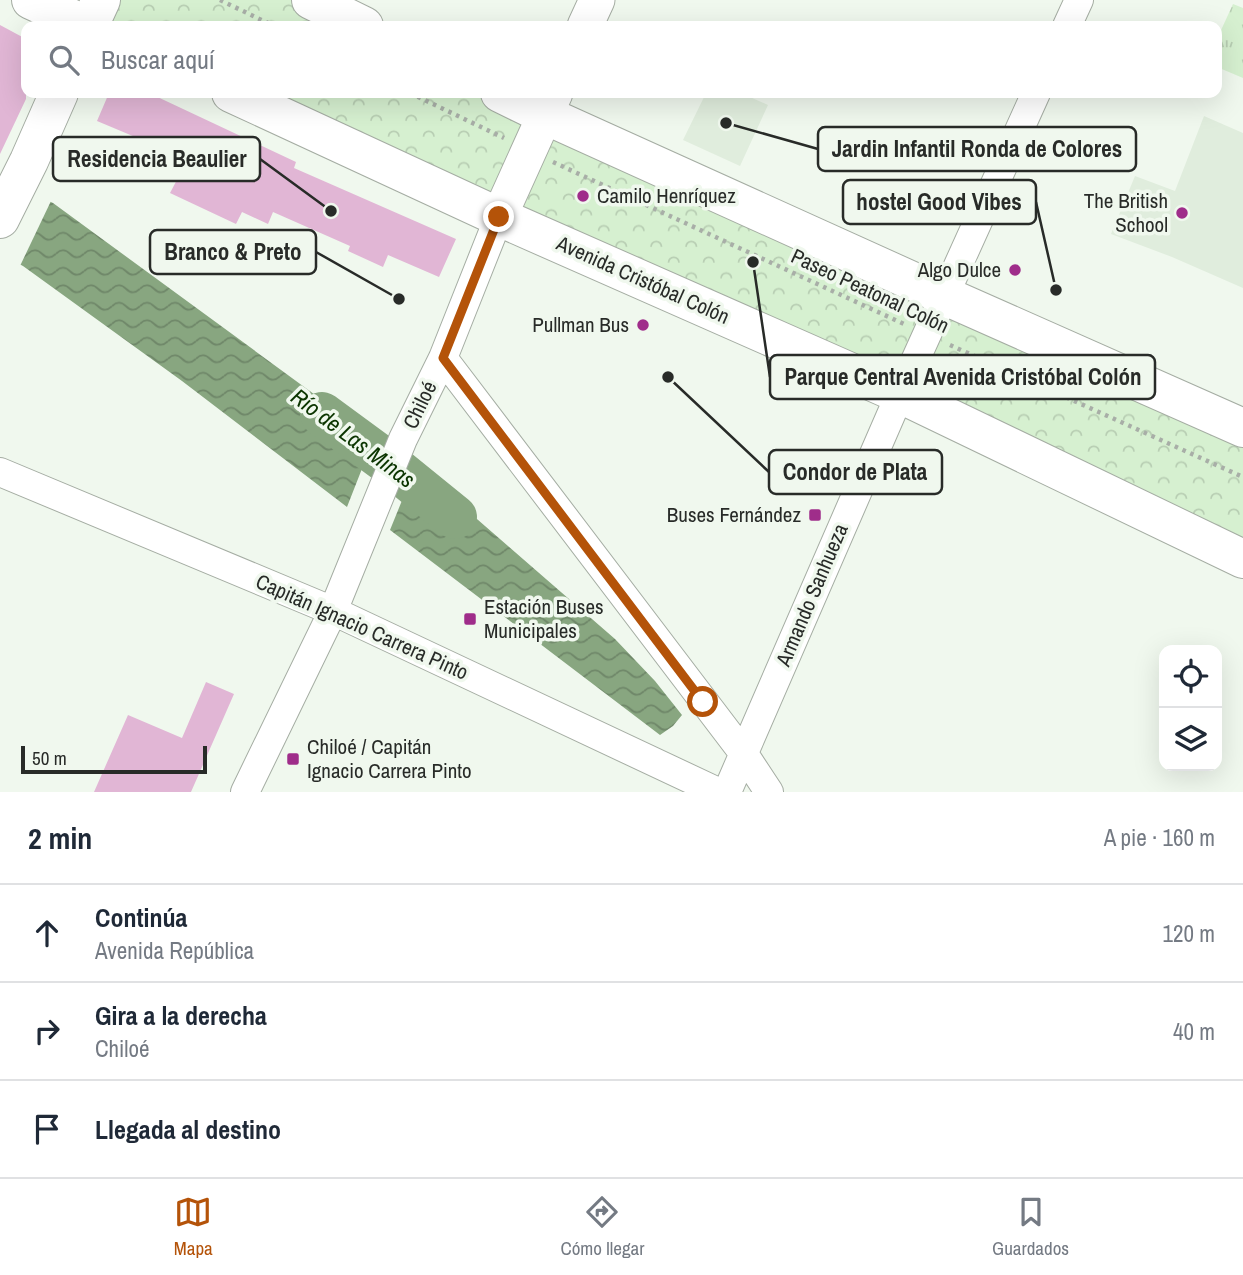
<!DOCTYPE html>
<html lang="es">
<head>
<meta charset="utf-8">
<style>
  body { margin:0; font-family:"Archivo Narrow",sans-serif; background:#f2f2f3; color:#1f2937 }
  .controls { position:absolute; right:21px; bottom:21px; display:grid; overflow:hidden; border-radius:14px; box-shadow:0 7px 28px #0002 }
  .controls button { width:63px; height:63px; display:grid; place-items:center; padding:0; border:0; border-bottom:2px solid #e0e1e3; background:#fff; color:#1f2937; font:35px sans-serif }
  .scale { position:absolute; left:21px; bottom:18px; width:186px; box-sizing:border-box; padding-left:7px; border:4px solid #282b28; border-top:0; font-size:19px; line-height:24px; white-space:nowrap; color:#282b28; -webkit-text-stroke:5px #f0f8ee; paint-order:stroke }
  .stop { position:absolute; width:21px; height:21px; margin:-16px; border:5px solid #b45309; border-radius:50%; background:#fff }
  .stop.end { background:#b45309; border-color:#fff; box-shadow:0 2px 7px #0008 }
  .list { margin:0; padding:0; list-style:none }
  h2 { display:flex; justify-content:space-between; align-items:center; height:91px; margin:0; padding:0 28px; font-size:30px }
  h2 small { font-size:23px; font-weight:400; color:#747a83 }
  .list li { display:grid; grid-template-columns:46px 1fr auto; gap:21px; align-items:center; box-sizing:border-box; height:98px; padding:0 28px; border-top:2px solid #e0e1e3 }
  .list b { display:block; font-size:26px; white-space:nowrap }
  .list p { margin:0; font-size:23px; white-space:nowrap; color:#747a83 }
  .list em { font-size:23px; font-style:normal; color:#747a83 }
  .icon { flex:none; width:38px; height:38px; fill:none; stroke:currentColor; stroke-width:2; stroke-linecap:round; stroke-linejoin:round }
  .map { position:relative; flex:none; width:1243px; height:792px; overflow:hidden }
  .search { position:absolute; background:#fff; box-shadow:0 7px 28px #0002; left:21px; right:21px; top:21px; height:77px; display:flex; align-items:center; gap:18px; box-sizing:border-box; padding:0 24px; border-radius:14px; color:#747a83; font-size:26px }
  .sheet { height:385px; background:#fff }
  nav { display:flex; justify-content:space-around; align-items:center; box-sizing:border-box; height:98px; border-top:2px solid #e0e1e3; background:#fff; font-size:19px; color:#747a83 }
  nav a { display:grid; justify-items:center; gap:4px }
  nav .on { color:#b45309 }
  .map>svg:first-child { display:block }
</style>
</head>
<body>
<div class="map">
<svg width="1243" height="792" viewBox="0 0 1243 792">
  <defs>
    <pattern id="grass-tufts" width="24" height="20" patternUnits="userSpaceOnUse" patternTransform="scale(1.75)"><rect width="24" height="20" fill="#d6f0d0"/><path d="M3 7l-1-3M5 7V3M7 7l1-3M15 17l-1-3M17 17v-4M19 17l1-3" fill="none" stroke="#b8ceb3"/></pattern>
    <pattern id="park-crowns" width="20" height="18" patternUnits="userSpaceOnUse" patternTransform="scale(1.75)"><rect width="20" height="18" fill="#d6f0d0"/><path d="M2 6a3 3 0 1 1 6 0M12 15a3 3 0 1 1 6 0" fill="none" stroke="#b8ceb3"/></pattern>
    <pattern id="water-waves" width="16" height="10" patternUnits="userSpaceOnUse" patternTransform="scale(1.75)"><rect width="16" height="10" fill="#88a680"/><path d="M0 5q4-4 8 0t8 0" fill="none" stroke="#6f8769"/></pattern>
  </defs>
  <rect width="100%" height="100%" fill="#f0f8ee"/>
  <path fill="#e0eddd" d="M706,93H741L768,105L740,166L683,140Z
    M1204,116L1243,133V288L1172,257L1111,234L1135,176L1175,191Z"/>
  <path fill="url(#grass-tufts)" d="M1233,4L1243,8V78L1217,67V39Z"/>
  <path fill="url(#park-crowns)" d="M53,0H305L362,26H110Z
    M257,93H506L1243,432V539Z"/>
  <path fill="url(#water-waves)" d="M0,178L53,203L374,438L347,507L182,381L23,266L0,254Z
    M416,466L615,639L655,681L682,715L673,726L660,735L390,530Z"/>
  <path fill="#f0f8ee" d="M0,175L51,201L20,266L0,255Z"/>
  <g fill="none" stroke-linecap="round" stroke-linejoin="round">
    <path stroke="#88a680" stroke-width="44" d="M322,414L386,461L455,517"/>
  </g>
  <path fill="#e1b6d5" d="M0,25L26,39V99L0,154Z
    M109,93H149L296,162L294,168L456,239L439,277L388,255L383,267L348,251L350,246L273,212L268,224L242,212L236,224L170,193L180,174L153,160L159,147L97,121Z
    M206,682L234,694L191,792H94L128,715L182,738Z"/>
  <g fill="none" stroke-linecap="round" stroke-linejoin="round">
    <defs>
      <path id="minor" d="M1067,26L1079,0
        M443,358L744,754L769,792
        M0,472L333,611L718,792
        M245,792L333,611L403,439L443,358L499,217
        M727,792L900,394L1036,93"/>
      <path id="tertiary" d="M585,26L597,0
        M499,217L555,93"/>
      <path id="secondary" d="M31,0L88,26
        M311,0L364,26
        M231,93L499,217L900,394L1243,559
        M500,93L545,115L943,295L1243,428"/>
      <path id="primary" d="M89,26L101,0
        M0,219L29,161L59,93"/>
    </defs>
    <use href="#minor" stroke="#a5ada3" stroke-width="30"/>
    <use href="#tertiary" stroke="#a5ada3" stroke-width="37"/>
    <use href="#secondary" stroke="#a5ada3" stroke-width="40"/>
    <use href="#primary" stroke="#a5ada3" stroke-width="40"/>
    <path stroke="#a8aea7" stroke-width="4.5" stroke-dasharray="3.5 5" stroke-linecap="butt" d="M220,0L274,26
      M410,93L504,138
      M553,162L904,324
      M950,345L1243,477"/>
    <use href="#minor" stroke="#fff" stroke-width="28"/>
    <use href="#tertiary" stroke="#fff" stroke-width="35"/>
    <use href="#secondary" stroke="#fff" stroke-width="38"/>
    <use href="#primary" stroke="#fff" stroke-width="38"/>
  </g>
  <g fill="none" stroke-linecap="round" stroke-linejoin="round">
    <path stroke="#b45309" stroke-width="9" d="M499,217L443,358L703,702"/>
  </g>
  <g fill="#9f2d8a" stroke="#f0f8ee" stroke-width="2.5">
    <circle cx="583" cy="196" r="7"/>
    <circle cx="1182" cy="213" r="7"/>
    <circle cx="1015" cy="270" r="7"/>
    <circle cx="643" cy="325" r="7"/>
    <rect x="808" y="508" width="14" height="14" rx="3.5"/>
    <rect x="463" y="612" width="14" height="14" rx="3.5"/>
    <rect x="286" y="752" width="14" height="14" rx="3.5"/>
  </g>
  <g text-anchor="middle" stroke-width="7" stroke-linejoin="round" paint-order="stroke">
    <g font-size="21" fill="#282b28" stroke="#f0f8ee" text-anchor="end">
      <text x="597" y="203" text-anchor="start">Camilo Henríquez</text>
      <text x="1168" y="208">The British<tspan x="1168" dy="24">School</tspan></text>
      <text x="1001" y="277">Algo Dulce</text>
      <text x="629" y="332">Pullman Bus</text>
      <text x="801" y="522">Buses Fernández</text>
      <text x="484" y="614" text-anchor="start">Estación Buses<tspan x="484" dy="24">Municipales</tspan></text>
      <text x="307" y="754" text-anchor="start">Chiloé / Capitán<tspan x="307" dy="24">Ignacio Carrera Pinto</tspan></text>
    </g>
    <g font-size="21" fill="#282b28" stroke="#f0f8ee">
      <text transform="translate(643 280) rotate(24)" y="7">Avenida Cristóbal Colón</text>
      <text transform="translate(870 291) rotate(25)" y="7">Paseo Peatonal Colón</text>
      <text transform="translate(420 405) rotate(-64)" y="7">Chiloé</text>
      <text transform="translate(812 595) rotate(-67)" y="7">Armando Sanhueza</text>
      <text transform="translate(362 627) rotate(24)" y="7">Capitán Ignacio Carrera Pinto</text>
    </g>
    <g font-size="23" font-style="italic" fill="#0b3500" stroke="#f0f8ee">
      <text transform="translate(353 438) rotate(37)" y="8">Río de Las Minas</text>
    </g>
  </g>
  <path fill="none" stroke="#282b28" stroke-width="2.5" d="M726 123L818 149M331 211L260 159M1056 290L1036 202M399 299L316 252M753 262L770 377M668 377L769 472"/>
  <g fill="#282b28" stroke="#f0f8ee" stroke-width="2.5">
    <circle cx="726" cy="123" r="7"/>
    <circle cx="331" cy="211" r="7"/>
    <circle cx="1056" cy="290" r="7"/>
    <circle cx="399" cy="299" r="7"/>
    <circle cx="753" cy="262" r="7"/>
    <circle cx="668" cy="377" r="7"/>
  </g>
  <g fill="#f0f8ee" stroke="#282b28" stroke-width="2.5">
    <rect x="818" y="127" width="318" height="44" rx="7"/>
    <rect x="53" y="137" width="207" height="44" rx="7"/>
    <rect x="843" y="180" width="193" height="44" rx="7"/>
    <rect x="150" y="230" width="166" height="44" rx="7"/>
    <rect x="770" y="355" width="385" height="44" rx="7"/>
    <rect x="769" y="450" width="173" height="44" rx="7"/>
  </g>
  <g font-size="23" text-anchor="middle" font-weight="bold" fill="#282b28">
    <text x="977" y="157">Jardin Infantil Ronda de Colores</text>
    <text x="157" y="167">Residencia Beaulier</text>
    <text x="939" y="210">hostel Good Vibes</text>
    <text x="233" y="260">Branco &amp; Preto</text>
    <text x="963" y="385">Parque Central Avenida Cristóbal Colón</text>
    <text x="855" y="480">Condor de Plata</text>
  </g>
</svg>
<div class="controls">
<button><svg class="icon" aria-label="locate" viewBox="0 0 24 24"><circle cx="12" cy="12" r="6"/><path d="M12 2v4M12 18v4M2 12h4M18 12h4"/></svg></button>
<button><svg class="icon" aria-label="layers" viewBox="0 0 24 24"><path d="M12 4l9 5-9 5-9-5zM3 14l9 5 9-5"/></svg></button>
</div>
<div class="scale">50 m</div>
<div class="stop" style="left:703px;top:702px"></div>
<div class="stop end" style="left:499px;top:217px"></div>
<div class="search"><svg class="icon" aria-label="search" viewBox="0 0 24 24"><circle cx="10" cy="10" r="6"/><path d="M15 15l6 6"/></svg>Buscar aquí</div>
</div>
<section class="sheet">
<h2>2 min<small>A pie · 160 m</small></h2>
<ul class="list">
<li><svg class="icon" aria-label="ahead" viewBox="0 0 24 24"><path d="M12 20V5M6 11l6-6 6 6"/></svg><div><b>Continúa</b><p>Avenida República</p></div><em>120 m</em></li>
<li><svg class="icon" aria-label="right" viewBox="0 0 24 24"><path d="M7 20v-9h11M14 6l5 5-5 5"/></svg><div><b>Gira a la derecha</b><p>Chiloé</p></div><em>40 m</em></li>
<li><svg class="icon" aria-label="arrive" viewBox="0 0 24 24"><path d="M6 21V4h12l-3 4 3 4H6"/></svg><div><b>Llegada al destino</b></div></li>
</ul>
</section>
<nav>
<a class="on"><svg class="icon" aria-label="map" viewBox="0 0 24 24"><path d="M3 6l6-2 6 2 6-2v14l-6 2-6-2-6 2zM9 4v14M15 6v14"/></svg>Mapa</a>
<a><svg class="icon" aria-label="directions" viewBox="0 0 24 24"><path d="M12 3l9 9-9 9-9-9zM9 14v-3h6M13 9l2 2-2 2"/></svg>Cómo llegar</a>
<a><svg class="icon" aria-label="saved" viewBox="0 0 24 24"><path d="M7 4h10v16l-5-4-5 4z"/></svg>Guardados</a>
</nav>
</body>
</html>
